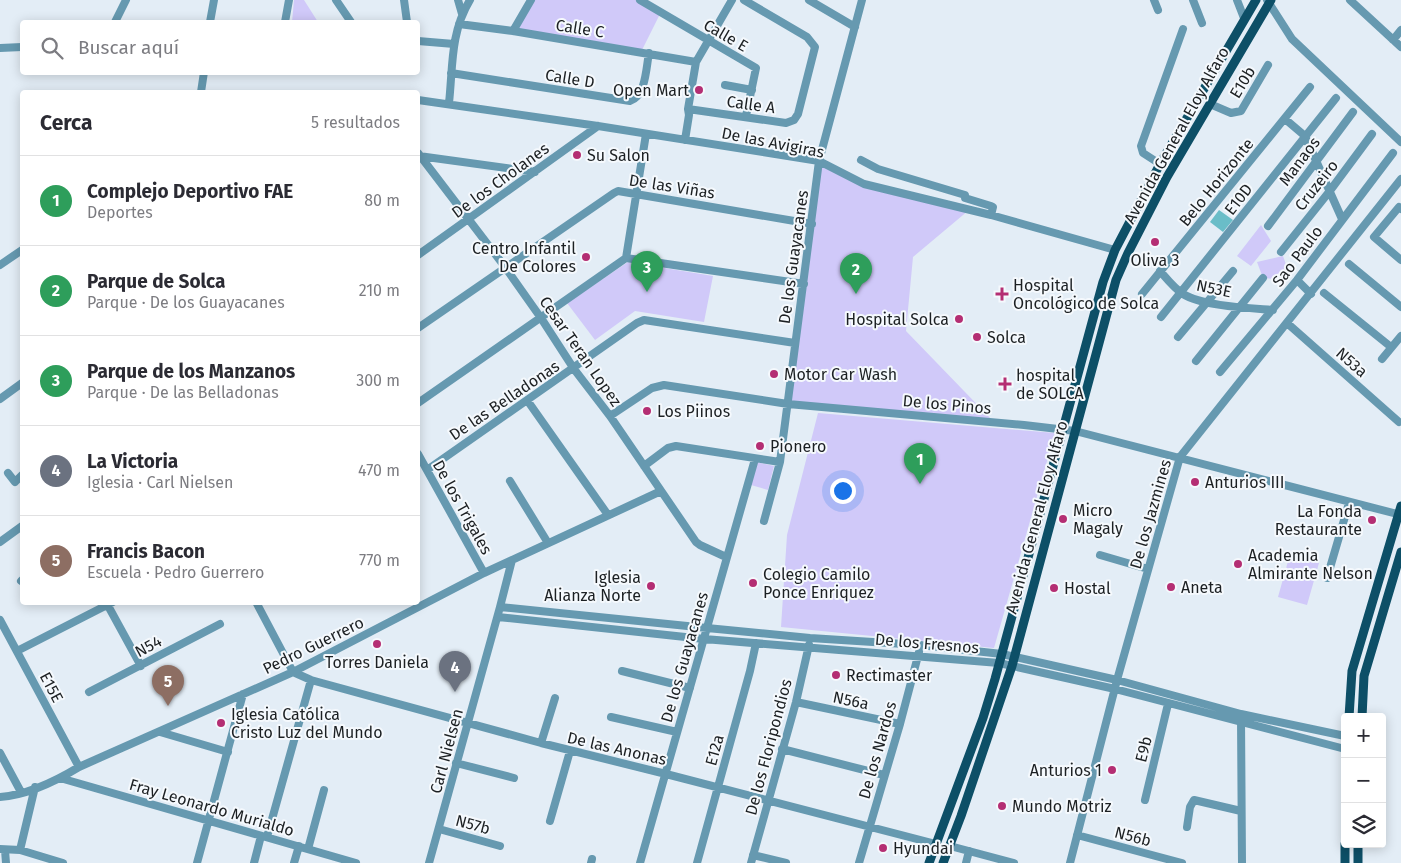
<!DOCTYPE html>
<html lang="es">
<head>
<meta charset="utf-8">
<style>
  body { margin:0; font-family:"Fira Sans",sans-serif; background:#f7f7f7; color:#2b2b33 }
  .controls { position:absolute; right:15px; bottom:15px; display:grid; overflow:hidden; border-radius:5px; box-shadow:0 2px 12px #0003 }
  .controls button { width:45px; height:45px; display:grid; place-items:center; padding:0; border:0; border-bottom:1px solid #e1e1e2; background:#fff; color:#2b2b33; font:25px sans-serif }
  .you { position:absolute; left:842px; top:490px; width:18px; height:18px; margin:-12px; border:4px solid #fff; border-radius:50%; background:#1a73e8; box-shadow:0 0 0 8px #1a73e833 }
  .badge { display:grid; place-items:center; width:32px; height:32px; border-radius:50%; background:#1a73e8; color:#fff; font-size:16px; font-weight:700 }
  .pin { position:absolute; translate:-50% -41px; filter:drop-shadow(0 1px 2px #0008) }
  .pin::after { content:''; position:absolute; top:26px; width:18px; height:15px; background:inherit; clip-path:polygon(0 0,100% 0,50% 100%) }
  .list { margin:0; padding:0; list-style:none }
  h2 { display:flex; justify-content:space-between; align-items:center; height:65px; margin:0; padding:0 20px; font-size:21px }
  h2 small { font-size:16px; font-weight:400; color:#7c7c81 }
  .list li { display:grid; grid-template-columns:32px 1fr auto; gap:15px; align-items:center; box-sizing:border-box; height:90px; padding:0 20px; border-top:1px solid #e1e1e2 }
  .list b { display:block; font-size:19px; white-space:nowrap }
  .list p { margin:0; font-size:16px; white-space:nowrap; color:#7c7c81 }
  .list em { font-size:16px; font-style:normal; color:#7c7c81 }
  .icon { flex:none; width:28px; height:28px; fill:none; stroke:currentColor; stroke-width:2; stroke-linecap:round; stroke-linejoin:round }
  .map { position:relative; flex:none; width:1401px; height:863px; overflow:hidden }
  .search { position:absolute; background:#fff; box-shadow:0 2px 12px #0003; left:20px; top:20px; width:400px; height:55px; display:flex; align-items:center; gap:12px; box-sizing:border-box; padding:0 18px; border-radius:5px; color:#7c7c81; font-size:19px }
  .panel { position:absolute; background:#fff; box-shadow:0 2px 12px #0003; left:20px; top:90px; width:400px; height:515px; border-radius:5px }
  .map>svg:first-child { display:block }
</style>
</head>
<body>
<div class="map">
<svg width="1401" height="863" viewBox="0 0 1401 863">
  <rect width="100%" height="100%" fill="#e3edf6"/>
  <path fill="#d0c9f9" d="M294,0H304L318,22H292Z
    M531,0H640L661,12L641,52L513,31Z
    M819,161L864,184L969,210L913,257L906,331L994,422L788,404Z
    M1261,225L1271,241L1251,266L1237,256Z
    M1283,256L1289,273V280L1263,278L1257,262Z
    M628,262L713,276L704,322L635,311L595,340L567,303Z
    M818,413L1055,433L994,648L781,627L787,535Z
    M757,462L774,466L768,490L751,485Z
    M1290,554L1319,563L1307,605L1278,597Z"/>
  <path fill="#6abdc8" d="M1219,210L1233,220L1223,232L1210,222Z"/>
  <g fill="none" stroke-linecap="round" stroke-linejoin="round">
    <path stroke="#6699b0" stroke-width="8" d="M336,0L351,22
      M404,0L407,22
      M458,0L462,14
      M640,0L756,68L746,116
      M809,0L855,27
      M1154,0L1158,10
      M1193,0L1202,23
      M1237,0L1244,18
      M1267,0L1292,39L1401,142
      M1350,0L1401,47
      M115,22L126,0
      M210,22L214,0
      M285,22L289,0
      M459,24L513,31L696,62
      M513,31L531,0
      M1393,40L1401,30
      M418,41L454,44
      M0,48L22,47
      M451,73L630,101C646,96 646,68 649,53
      M725,85L752,90
      M201,92L204,72
      M418,100L598,126L819,161L864,184L991,215L1115,250
      M449,103C453,67 450,33 470,0
      M1210,104L1231,113L1241,111L1268,65
      M688,109L786,123L794,120L798,114L815,47L807,37L744,0
      M1285,119L1305,136L1342,219
      M685,140L689,115L688,109L696,62L732,0
      M418,153L505,267L541,318L574,369L610,416L696,542L700,545L726,557
      M419,156L535,172
      M861,160L878,169L965,195V198L991,206L993,207L991,215
      M1160,164L1143,153L1141,146L1183,29
      M1401,209L1399,207L1374,237L1401,260
      M1268,226L1353,112
      M1281,252L1329,192L1372,134
      M418,255L598,126
      M626,258L646,134
      M1349,264L1401,307
      M0,265L22,250
      M1160,271C1167,279 1174,288 1183,294C1202,306 1249,308 1273,310
      M1297,280L1311,294
      M1324,293L1391,347
      M1142,294L1310,87
      M1161,317L1336,98
      M1287,323L1399,422
      M418,328L614,193L618,191L812,224
      M1178,337L1233,271
      M1382,359L1401,336
      M1196,361L1263,278
      M1220,372L1297,280L1393,153
      M0,399L22,383
      M527,400L608,515
      M418,403L626,258L804,284
      M610,416L652,388L664,385L788,404L1024,425L1075,431L1401,515
      M418,454L484,573
      M644,466L668,448L676,446L780,462
      M427,470L637,323L644,320L795,343
      M8,473L15,482L22,475
      M510,481L548,543
      M764,521L780,462L819,161L862,0
      M0,542L22,526
      M1100,555L1148,569
      M1327,578L1349,503
      M21,581L22,580
      M106,602L141,666
      M256,602L293,672
      M500,607L707,628L810,638L920,645L1002,654L1117,680L1241,714L1345,736
      M498,617L704,639L999,663L1115,689L1345,749
      M0,620L79,767
      M17,651L113,602
      M622,671L690,688
      M293,672L311,680L541,743L666,774L936,844
      M89,692L220,624
      M796,702L900,724
      M611,717L677,732
      M1241,718L1242,863
      M160,732L228,752
      M541,743L555,698
      M782,749L884,775
      M0,753L21,792
      M456,763L514,778
      M60,778L356,863
      M0,797C27,795 56,781 79,767L293,672L484,573L661,491
      M1145,800L1168,704
      M550,821L570,751
      M1187,827L1190,807L1194,800L1241,811
      M439,829L500,846
      M1077,835L1182,863
      M267,837L311,680
      M950,846L1014,863
      M0,849L20,850L63,863
      M308,849L324,790
      M5,850L6,863
      M20,850L35,787
      M753,855L786,863
      M197,863L243,694
      M254,863L261,836
      M294,863L299,846
      M429,863L500,607L512,560
      M591,863L592,859
      M640,863L755,459
      M697,863L750,671L756,643
      M751,863L796,702L809,645
      M859,863L900,724L919,652
      M966,863L969,851
      M1070,863L1117,680L1180,457L1401,179"/>
    <path stroke="#0d4f67" stroke-width="9" d="M1349,717L1352,671L1401,506
      M1362,717L1364,676L1401,552
      M929,863L983,718L995,679L1103,282L1115,250L1160,164L1256,0
      M943,863L961,816L1012,666L1116,280L1128,253L1167,177L1271,0
      M1345,863V844
      M1358,863V844"/>
  </g>
  <g fill="#b42e73" stroke="#f5f9fd" stroke-width="2">
    <circle cx="699" cy="90" r="5"/>
    <circle cx="577" cy="155" r="5"/>
    <circle cx="1155" cy="242" r="5"/>
    <circle cx="586" cy="257" r="5"/>
    <path d="M999.5 286.5h5v5h5v5h-5v5h-5v-5h-5v-5h5z"/>
    <circle cx="959" cy="319" r="5"/>
    <circle cx="977" cy="337" r="5"/>
    <circle cx="774" cy="374" r="5"/>
    <path d="M1002.5 376.5h5v5h5v5h-5v5h-5v-5h-5v-5h5z"/>
    <circle cx="647" cy="411" r="5"/>
    <circle cx="760" cy="446" r="5"/>
    <circle cx="1195" cy="482" r="5"/>
    <circle cx="1063" cy="519" r="5"/>
    <circle cx="1372" cy="520" r="5"/>
    <circle cx="1238" cy="564" r="5"/>
    <circle cx="753" cy="583" r="5"/>
    <circle cx="651" cy="586" r="5"/>
    <circle cx="1171" cy="587" r="5"/>
    <circle cx="1054" cy="588" r="5"/>
    <circle cx="377" cy="644" r="5"/>
    <circle cx="836" cy="675" r="5"/>
    <circle cx="221" cy="723" r="5"/>
    <circle cx="1112" cy="770" r="5"/>
    <circle cx="1002" cy="806" r="5"/>
    <circle cx="883" cy="848" r="5"/>
  </g>
  <g text-anchor="middle" stroke-width="4" stroke-linejoin="round" paint-order="stroke">
    <g font-size="16" fill="#1c2023" stroke="#f5f9fd">
      <text transform="translate(580 28) rotate(9)" y="6">Calle C</text>
      <text transform="translate(726 35) rotate(30)" y="6">Calle E</text>
      <text transform="translate(570 78) rotate(9)" y="6">Calle D</text>
      <text transform="translate(1242 82) rotate(-59)" y="6">E10b</text>
      <text transform="translate(751 104) rotate(8)" y="6">Calle A</text>
      <text transform="translate(1176 135) rotate(-61)" y="6">Avenida General Eloy Alfaro</text>
      <text transform="translate(773 142) rotate(11)" y="6">De las Avigiras</text>
      <text transform="translate(1299 161) rotate(-53)" y="6">Manaos</text>
      <text transform="translate(500 180) rotate(-36)" y="6">De los Cholanes</text>
      <text transform="translate(1216 182) rotate(-51)" y="6">Belo Horizonte</text>
      <text transform="translate(1316 185) rotate(-52)" y="6">Cruzeiro</text>
      <text transform="translate(672 186) rotate(9)" y="6">De las Viñas</text>
      <text transform="translate(1238 199) rotate(-52)" y="6">E10D</text>
      <text transform="translate(1297 256) rotate(-53)" y="6">Sao Paulo</text>
      <text transform="translate(793 257) rotate(-82)" y="6">De los Guayacanes</text>
      <text transform="translate(1214 288) rotate(12)" y="6">N53E</text>
      <text transform="translate(581 351) rotate(55)" y="6">Cesar Teran Lopez</text>
      <text transform="translate(1352 362) rotate(41)" y="6">N53a</text>
      <text transform="translate(504 400) rotate(-34)" y="6">De las Belladonas</text>
      <text transform="translate(947 404) rotate(5)" y="6">De los Pinos</text>
      <text transform="translate(463 507) rotate(61)" y="6">De los Trigales</text>
      <text transform="translate(1150 514) rotate(-74)" y="6">De los Jazmines</text>
      <text transform="translate(1036 517) rotate(-75)" y="6">Avenida General Eloy Alfaro</text>
      <text transform="translate(927 643) rotate(5)" y="6">De los Fresnos</text>
      <text transform="translate(313 645) rotate(-26)" y="6">Pedro Guerrero</text>
      <text transform="translate(148 646) rotate(-28)" y="6">N54</text>
      <text transform="translate(684 657) rotate(-74)" y="6">De los Guayacanes</text>
      <text transform="translate(52 687) rotate(62)" y="6">E15E</text>
      <text transform="translate(851 700) rotate(12)" y="6">N56a</text>
      <text transform="translate(768 747) rotate(-75)" y="6">De los Floripondios</text>
      <text transform="translate(617 748) rotate(13)" y="6">De las Anonas</text>
      <text transform="translate(1143 749) rotate(-76)" y="6">E9b</text>
      <text transform="translate(714 750) rotate(-75)" y="6">E12a</text>
      <text transform="translate(877 750) rotate(-74)" y="6">De los Nardos</text>
      <text transform="translate(446 751) rotate(-75)" y="6">Carl Nielsen</text>
      <text transform="translate(212 807) rotate(16)" y="6">Fray Leonardo Murialdo</text>
      <text transform="translate(473 824) rotate(15)" y="6">N57b</text>
      <text transform="translate(1133 836) rotate(15)" y="6">N56b</text>
    </g>
    <g font-size="16" fill="#1c2023" stroke="#f5f9fd" text-anchor="start">
      <text x="689" y="96" text-anchor="end">Open Mart</text>
      <text x="587" y="161">Su Salon</text>
      <text x="576" y="254" text-anchor="end">Centro Infantil<tspan x="576" dy="18">De Colores</tspan></text>
      <text x="1155" y="266" text-anchor="middle">Oliva 3</text>
      <text x="1013" y="291">Hospital<tspan x="1013" dy="18">Oncológico de Solca</tspan></text>
      <text x="949" y="325" text-anchor="end">Hospital Solca</text>
      <text x="987" y="343">Solca</text>
      <text x="784" y="380">Motor Car Wash</text>
      <text x="1016" y="381">hospital<tspan x="1016" dy="18">de SOLCA</tspan></text>
      <text x="657" y="417">Los Piinos</text>
      <text x="770" y="452">Pionero</text>
      <text x="1205" y="488">Anturios III</text>
      <text x="1073" y="516">Micro<tspan x="1073" dy="18">Magaly</tspan></text>
      <text x="1362" y="517" text-anchor="end">La Fonda<tspan x="1362" dy="18">Restaurante</tspan></text>
      <text x="1248" y="561">Academia<tspan x="1248" dy="18">Almirante Nelson</tspan></text>
      <text x="763" y="580">Colegio Camilo<tspan x="763" dy="18">Ponce Enriquez</tspan></text>
      <text x="641" y="583" text-anchor="end">Iglesia<tspan x="641" dy="18">Alianza Norte</tspan></text>
      <text x="1181" y="593">Aneta</text>
      <text x="1064" y="594">Hostal</text>
      <text x="377" y="668" text-anchor="middle">Torres Daniela</text>
      <text x="846" y="681">Rectimaster</text>
      <text x="231" y="720">Iglesia Católica<tspan x="231" dy="18">Cristo Luz del Mundo</tspan></text>
      <text x="1102" y="776" text-anchor="end">Anturios 1</text>
      <text x="1012" y="812">Mundo Motriz</text>
      <text x="893" y="854">Hyundai</text>
    </g>
  </g>
</svg>
<div class="controls">
<button>+</button>
<button>−</button>
<button><svg class="icon" aria-label="layers" viewBox="0 0 24 24"><path d="M12 4l9 5-9 5-9-5zM3 14l9 5 9-5"/></svg></button>
</div>
<div class="you"></div>
<div class="pin badge" style="left:920px;top:484px;background:#2e9e5b">1</div>
<div class="pin badge" style="left:856px;top:294px;background:#2e9e5b">2</div>
<div class="pin badge" style="left:647px;top:292px;background:#2e9e5b">3</div>
<div class="pin badge" style="left:455px;top:692px;background:#6b7280">4</div>
<div class="pin badge" style="left:168px;top:706px;background:#8d6e63">5</div>
<div class="search"><svg class="icon" aria-label="search" viewBox="0 0 24 24"><circle cx="10" cy="10" r="6"/><path d="M15 15l6 6"/></svg>Buscar aquí</div>
<section class="panel">
<h2>Cerca<small>5 resultados</small></h2>
<ul class="list">
<li><span class="badge" style="background:#2e9e5b">1</span><div><b>Complejo Deportivo FAE</b><p>Deportes</p></div><em>80 m</em></li>
<li><span class="badge" style="background:#2e9e5b">2</span><div><b>Parque de Solca</b><p>Parque · De los Guayacanes</p></div><em>210 m</em></li>
<li><span class="badge" style="background:#2e9e5b">3</span><div><b>Parque de los Manzanos</b><p>Parque · De las Belladonas</p></div><em>300 m</em></li>
<li><span class="badge" style="background:#6b7280">4</span><div><b>La Victoria</b><p>Iglesia · Carl Nielsen</p></div><em>470 m</em></li>
<li><span class="badge" style="background:#8d6e63">5</span><div><b>Francis Bacon</b><p>Escuela · Pedro Guerrero</p></div><em>770 m</em></li>
</ul>
</section>
</div>
</body>
</html>
